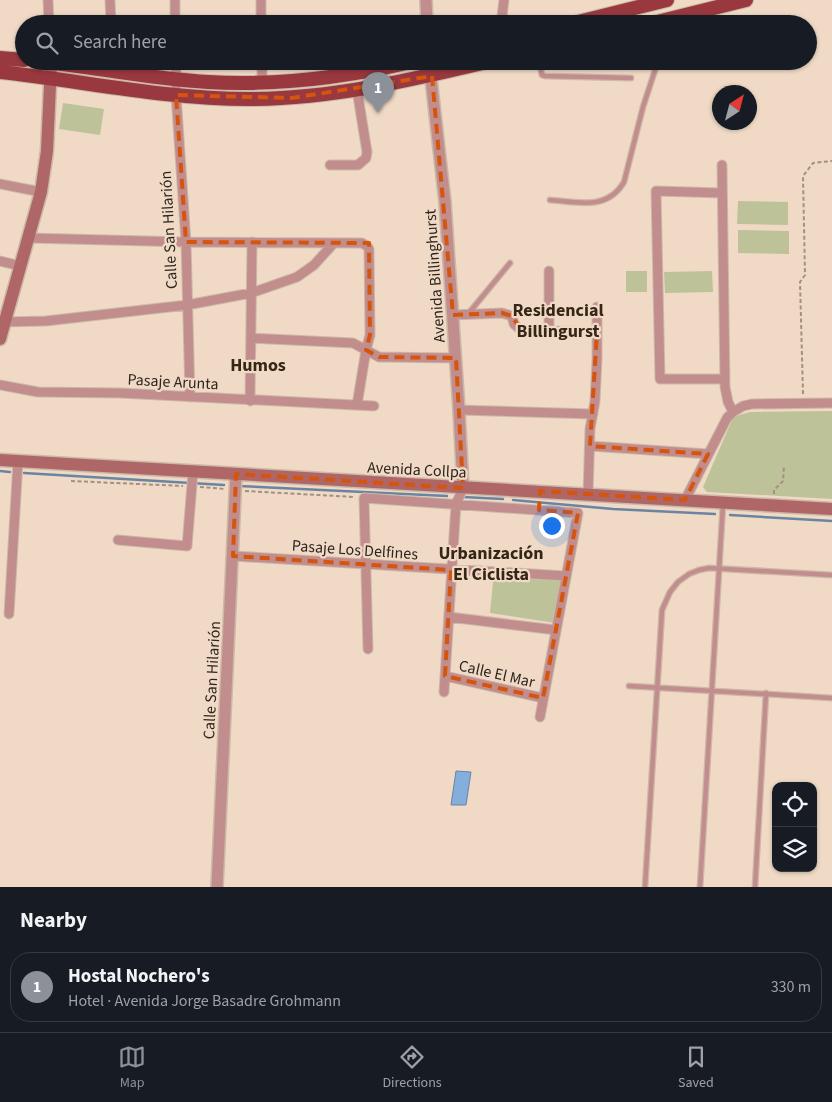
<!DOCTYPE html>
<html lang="en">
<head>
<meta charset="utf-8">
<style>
  body { margin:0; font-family:"Source Sans 3",sans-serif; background:#242831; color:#f1f3f6 }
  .controls { position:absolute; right:15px; bottom:15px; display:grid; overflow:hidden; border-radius:10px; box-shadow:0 1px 4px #0004 }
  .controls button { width:45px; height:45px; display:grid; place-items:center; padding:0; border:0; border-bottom:1px solid #363941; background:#171b24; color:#f1f3f6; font:25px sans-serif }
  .compass { position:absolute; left:712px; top:85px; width:45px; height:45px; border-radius:50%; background:#171b24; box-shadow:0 1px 4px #0004; rotate:36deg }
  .you { position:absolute; left:551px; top:525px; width:18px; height:18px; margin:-12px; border:4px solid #fff; border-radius:50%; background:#1a73e8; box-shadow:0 0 0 8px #1a73e833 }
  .badge { display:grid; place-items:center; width:32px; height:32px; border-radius:50%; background:#8c9099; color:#fff; font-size:16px; font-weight:700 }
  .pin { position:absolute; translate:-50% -41px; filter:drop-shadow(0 1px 2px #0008) }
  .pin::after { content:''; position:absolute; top:26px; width:18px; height:15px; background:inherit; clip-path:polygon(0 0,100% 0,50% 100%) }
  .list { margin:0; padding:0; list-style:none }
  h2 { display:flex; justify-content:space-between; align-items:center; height:65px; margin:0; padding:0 20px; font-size:21px }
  h2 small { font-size:16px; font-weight:400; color:#9ea1a6 }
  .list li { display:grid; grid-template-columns:32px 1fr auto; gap:15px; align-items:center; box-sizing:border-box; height:70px; margin:0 10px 10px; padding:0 10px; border:1px solid #363941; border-radius:20px }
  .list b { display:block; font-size:19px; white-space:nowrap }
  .list p { margin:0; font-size:16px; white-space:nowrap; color:#9ea1a6 }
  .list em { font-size:16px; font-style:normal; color:#9ea1a6 }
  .icon { flex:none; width:28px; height:28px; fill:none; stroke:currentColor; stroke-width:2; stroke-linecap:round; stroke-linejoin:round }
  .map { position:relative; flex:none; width:832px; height:887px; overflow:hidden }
  .search { position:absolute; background:#171b24; box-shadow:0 1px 4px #0004; left:15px; right:15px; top:15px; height:55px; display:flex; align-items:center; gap:12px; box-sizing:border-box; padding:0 18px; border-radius:28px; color:#9ea1a6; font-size:19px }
  .sheet { height:145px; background:#171b24 }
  nav { display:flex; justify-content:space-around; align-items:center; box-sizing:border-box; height:70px; border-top:1px solid #363941; background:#171b24; font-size:14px; color:#9ea1a6 }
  nav a { display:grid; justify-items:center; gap:2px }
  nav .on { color:#8c9099 }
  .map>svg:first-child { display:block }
</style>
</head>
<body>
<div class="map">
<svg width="832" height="887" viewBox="0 0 832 887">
  <rect width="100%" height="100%" fill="#f0dac6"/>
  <path fill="#bec299" d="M63,103L104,109L100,135L59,129Z
    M738,201L788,202V225L737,224Z
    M738,230L789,231V254L738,253Z
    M626,271H647V292H626Z
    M712,271L713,292L665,293L664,272Z
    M832,411V499L707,492L703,487L732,420L736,416L750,412Z
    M494,572L565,577L555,623L490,613Z"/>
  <path fill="#84aedb" stroke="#6a85a2" d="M456,771L471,772L466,805H451Z"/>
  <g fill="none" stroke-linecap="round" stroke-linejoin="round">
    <path stroke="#6a85a2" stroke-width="2.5" d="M0,471L10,472
      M24,473L224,485
      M239,486L447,496
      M463,497L503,499
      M513,500L613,509L715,514
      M730,515L832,521"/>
    <defs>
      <path id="service" d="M539,61L542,75L545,76L631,78
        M550,200C578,202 607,211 624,182L643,107L658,61
        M468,314L510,263
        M629,686L832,698
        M645,887L662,610L670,592L678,582L689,574L699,570L709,568L832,575
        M700,887L723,504
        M755,887L766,693"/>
      <path id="minor" d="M48,0L49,24
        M110,0L111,24
        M175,0V24
        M261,0V24
        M501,24L504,0
        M176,61V95L186,242L190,397
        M262,61V81
        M330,165H358L366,158L367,152L357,90
        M722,165L725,387L728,402L733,412
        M0,184L41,192
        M722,193L656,191L660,379H725
        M29,238L186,242L362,243L367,246L369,249L370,335L366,350L379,357L456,358
        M0,261L21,266
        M453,315L502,313L512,316L514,324L521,330L597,332
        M1,322L46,321L187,305L251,293L297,277L314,265L334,243
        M549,331V271
        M251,338L353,343L366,350L357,405
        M0,385L38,392L120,393L374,406
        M250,401L252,242
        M459,410L593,414
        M590,446L708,454
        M588,494L590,429L595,401L597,359V307
        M685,500L727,418L733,412L743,406L752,404L832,403
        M118,540L187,546L193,472
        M233,556L566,576
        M9,614L18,461
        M449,617L556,630
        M368,649L364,498L578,513L540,717
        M445,676L543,698
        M444,692L456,504L463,488"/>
      <path id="tertiary" d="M426,0L427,24
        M429,61L445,202L459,410L463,488
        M217,887L236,474"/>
      <path id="secondary" d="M0,339L41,192L47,151L51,63
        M0,460L832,509"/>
      <path id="trunk" d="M570,24L667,0
        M649,24L746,0
        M0,58L24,60
        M38,61C95,67 151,79 208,82C277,86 348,77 415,61
        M0,72C83,81 165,99 249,99C331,99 411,80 491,61"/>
    </defs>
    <use href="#service" stroke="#cdb9a8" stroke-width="7"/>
    <use href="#minor" stroke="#cdb9a8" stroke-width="11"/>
    <use href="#tertiary" stroke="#cdb9a8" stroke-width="14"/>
    <use href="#secondary" stroke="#cdb9a8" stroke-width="15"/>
    <use href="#trunk" stroke="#cdb9a8" stroke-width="16"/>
    <path stroke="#a29183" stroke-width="2" stroke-dasharray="4 2.5" stroke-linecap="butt" d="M803,394L800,282L805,275L803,176L813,163L832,161
      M71,481L183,486
      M200,487L225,489
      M245,491L355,497
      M774,494V490L783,481L784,466"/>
    <use href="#service" stroke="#c28e8d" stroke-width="4.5"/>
    <use href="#minor" stroke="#c28e8d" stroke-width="9"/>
    <use href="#tertiary" stroke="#c28e8d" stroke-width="11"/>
    <use href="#secondary" stroke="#af6666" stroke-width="12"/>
    <use href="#trunk" stroke="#99383e" stroke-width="14"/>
  </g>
  <path fill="none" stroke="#d5540e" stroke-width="4" stroke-dasharray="10 6" stroke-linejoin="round" d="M432,76L453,315L502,313L512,316L521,330L597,332L590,446L708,454L685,500L540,491L539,510L578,513L543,698L445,676L451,570L233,556L236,474L463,488L456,358L379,357L366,350L370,335L369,243L186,242L176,95L292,98Z"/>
  <g text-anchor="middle" stroke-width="4.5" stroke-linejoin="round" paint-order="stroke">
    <g font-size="16" fill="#2e251e" stroke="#f0dac6">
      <text transform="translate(168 230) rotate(-93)" y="6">Calle San Hilarión</text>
      <text transform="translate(434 276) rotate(-94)" y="6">Avenida Billinghurst</text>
      <text transform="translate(173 381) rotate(3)" y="6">Pasaje Arunta</text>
      <text transform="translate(417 469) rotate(3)" y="6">Avenida Collpa</text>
      <text transform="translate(355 549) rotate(4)" y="6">Pasaje Los Delfines</text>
      <text transform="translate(497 673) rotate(13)" y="6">Calle El Mar</text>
      <text transform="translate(211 680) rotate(-87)" y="6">Calle San Hilarión</text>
    </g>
    <g font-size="18" font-weight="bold" fill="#362616" stroke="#f0dac6">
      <text x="558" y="316">Residencial<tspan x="558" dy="21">Billingurst</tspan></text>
      <text x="258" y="371">Humos</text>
      <text x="491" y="559">Urbanización<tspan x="491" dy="21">El Ciclista</tspan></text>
    </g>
  </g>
</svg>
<div class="controls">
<button><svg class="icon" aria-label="locate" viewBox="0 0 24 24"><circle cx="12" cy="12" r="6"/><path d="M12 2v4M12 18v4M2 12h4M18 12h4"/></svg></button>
<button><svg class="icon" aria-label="layers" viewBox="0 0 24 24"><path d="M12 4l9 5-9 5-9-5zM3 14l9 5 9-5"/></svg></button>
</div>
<svg class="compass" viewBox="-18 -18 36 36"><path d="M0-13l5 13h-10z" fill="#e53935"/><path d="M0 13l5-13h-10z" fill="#9ea1a6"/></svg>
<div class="you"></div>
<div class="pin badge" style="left:378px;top:113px">1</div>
<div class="search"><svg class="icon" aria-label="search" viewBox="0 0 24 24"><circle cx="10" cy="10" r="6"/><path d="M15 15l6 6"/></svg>Search here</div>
</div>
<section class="sheet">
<h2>Nearby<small></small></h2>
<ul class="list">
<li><span class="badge">1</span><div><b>Hostal Nochero's</b><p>Hotel · Avenida Jorge Basadre Grohmann</p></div><em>330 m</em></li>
</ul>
</section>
<nav>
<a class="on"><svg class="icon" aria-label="map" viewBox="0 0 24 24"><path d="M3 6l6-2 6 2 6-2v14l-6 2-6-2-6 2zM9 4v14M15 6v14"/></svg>Map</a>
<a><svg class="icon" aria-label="directions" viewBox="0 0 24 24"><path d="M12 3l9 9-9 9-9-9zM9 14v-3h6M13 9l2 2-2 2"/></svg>Directions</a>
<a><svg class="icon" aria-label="saved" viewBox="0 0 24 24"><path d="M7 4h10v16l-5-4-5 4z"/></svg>Saved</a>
</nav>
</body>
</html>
